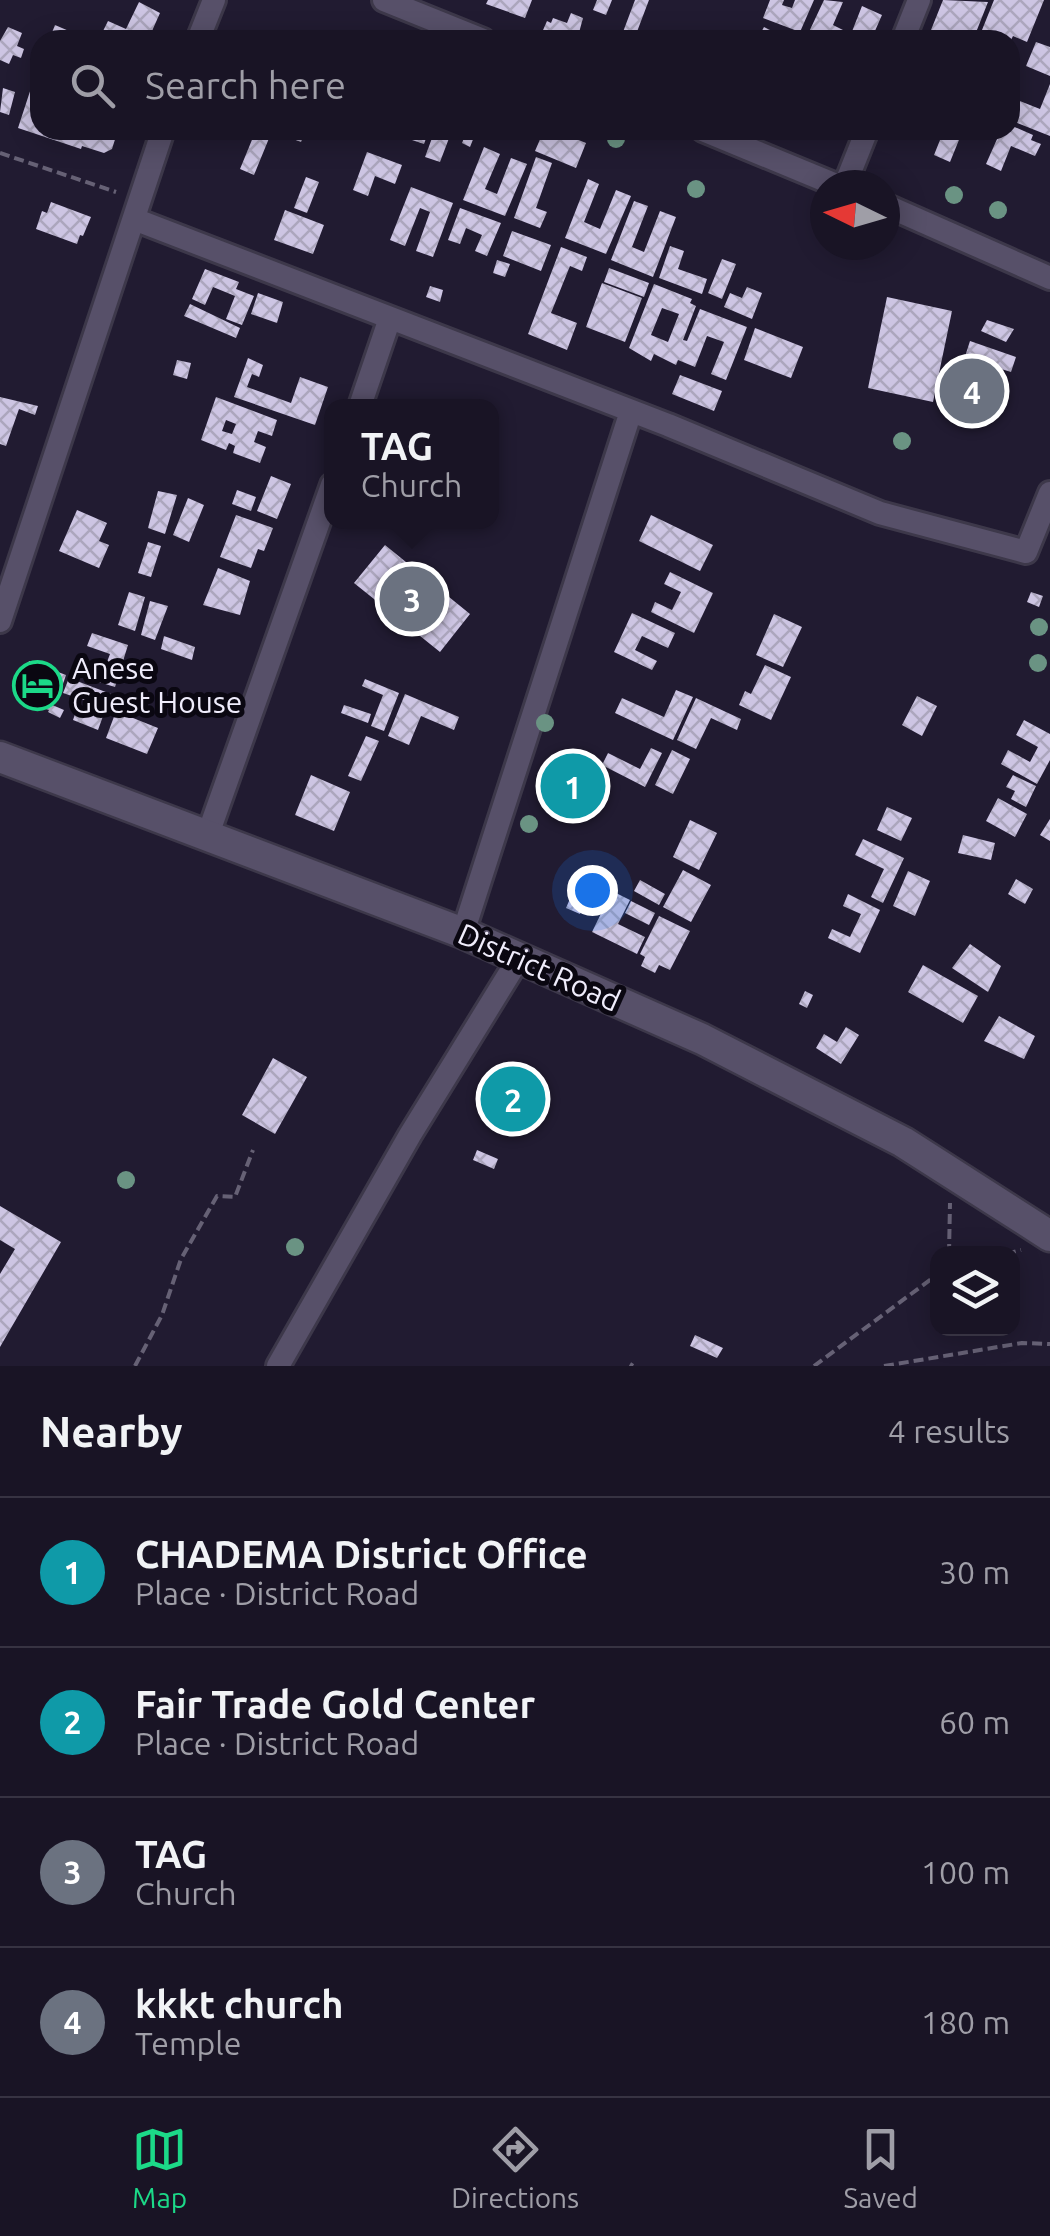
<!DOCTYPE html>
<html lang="en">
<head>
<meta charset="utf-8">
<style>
  body { margin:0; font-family:Ubuntu,sans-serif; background:#221d2d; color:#f1f3f6 }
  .controls { position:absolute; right:30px; bottom:30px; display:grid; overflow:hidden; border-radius:20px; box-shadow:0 5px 25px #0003 }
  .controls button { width:90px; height:90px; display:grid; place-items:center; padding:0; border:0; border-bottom:2px solid #373342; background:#191425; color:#f1f3f6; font:50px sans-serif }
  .compass { position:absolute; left:810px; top:170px; width:90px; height:90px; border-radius:50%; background:#191425; box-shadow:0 5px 25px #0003; rotate:275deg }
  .you { position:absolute; left:592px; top:890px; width:35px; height:35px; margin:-25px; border:8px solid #fff; border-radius:50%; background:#1a73e8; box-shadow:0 0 0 15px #1a73e833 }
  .badge { display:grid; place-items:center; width:65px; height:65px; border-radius:50%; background:#1cd988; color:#fff; font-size:32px; font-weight:700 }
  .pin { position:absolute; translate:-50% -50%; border:5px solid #fff; box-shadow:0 2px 10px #0006 }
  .popup { position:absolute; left:324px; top:399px; width:175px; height:130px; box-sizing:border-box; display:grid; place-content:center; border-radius:20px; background:#191425; filter:drop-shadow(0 2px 8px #0005); font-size:32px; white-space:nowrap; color:#9f9ea7 }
  .popup b { font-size:38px; color:#f1f3f6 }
  .popup::after { content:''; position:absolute; left:50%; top:100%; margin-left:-20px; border:20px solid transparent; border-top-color:#191425 }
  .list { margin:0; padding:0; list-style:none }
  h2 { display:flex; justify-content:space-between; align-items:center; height:130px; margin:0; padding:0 40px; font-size:42px }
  h2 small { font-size:32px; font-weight:400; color:#9f9ea7 }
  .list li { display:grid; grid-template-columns:65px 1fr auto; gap:30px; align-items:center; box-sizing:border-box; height:150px; padding:0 40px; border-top:2px solid #373342 }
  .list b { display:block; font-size:38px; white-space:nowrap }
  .list p { margin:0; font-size:32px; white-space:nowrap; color:#9f9ea7 }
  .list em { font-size:32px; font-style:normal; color:#9f9ea7 }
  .icon { flex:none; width:55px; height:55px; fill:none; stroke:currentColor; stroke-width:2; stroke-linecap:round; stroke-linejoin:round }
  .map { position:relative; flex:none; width:1050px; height:1366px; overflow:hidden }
  .search { position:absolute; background:#191425; box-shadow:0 5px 25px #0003; left:30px; right:30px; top:30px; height:110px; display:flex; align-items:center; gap:25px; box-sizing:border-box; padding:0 35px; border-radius:30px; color:#9f9ea7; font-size:38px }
  .sheet { height:730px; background:#191425 }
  nav { display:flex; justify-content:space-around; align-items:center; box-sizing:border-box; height:140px; border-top:2px solid #373342; background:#191425; font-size:28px; color:#9f9ea7 }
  nav a { display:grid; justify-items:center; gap:5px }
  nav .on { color:#1cd988 }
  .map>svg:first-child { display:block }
</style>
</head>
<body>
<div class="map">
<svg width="1050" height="1366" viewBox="0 0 1050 1366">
  <defs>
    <pattern id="building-cross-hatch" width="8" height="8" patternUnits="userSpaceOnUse" patternTransform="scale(2.5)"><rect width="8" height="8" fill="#cdc5e3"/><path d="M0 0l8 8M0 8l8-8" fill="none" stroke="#aca6bd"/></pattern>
  </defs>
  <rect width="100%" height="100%" fill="#211b31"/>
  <path fill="url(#building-cross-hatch)" fill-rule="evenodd" d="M488,0H532L525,18L486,4Z
    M597,0H612L606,15L593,10Z
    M635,0H649L635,37L623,32Z
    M770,0H784L782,5L792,8L795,0H814L800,32L763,18Z
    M824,0L843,2L833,25L851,34L862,6L882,15L871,40H822L808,34Z
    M943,0L988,2L973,40H927Z
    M994,0H1044L1027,42L1013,36L1011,40H978Z
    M139,2L160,13L148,40H111L101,35L108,21L126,29Z
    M571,13L583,18L577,40L540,37L547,21L551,23L553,18L567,23Z
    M55,25L69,31L67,37L74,40H49Z
    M8,27L22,33L17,46L24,49L21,58L13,55L9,64L0,60V41Z
    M764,27L790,40H757Z
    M1036,42L1050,47V76L1026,66Z
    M34,79L40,81V130H118L112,149L104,153L82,146L81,149L18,128Z
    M1050,84V136L1010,120V97L1040,109Z
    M3,88L15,92L9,115L0,112Z
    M1010,125L1033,135L1031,140L1041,144L1035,156L1011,146L1001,171L986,164L1001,130H1010Z
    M256,130H306L301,142L272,131L254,175L240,169Z
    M409,130H429L424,144L406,138Z
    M435,130L451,133L440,162L425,157Z
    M458,130H482L478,138L474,137L470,147L462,143L466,133Z
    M544,130H554L586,143L576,168L535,151Z
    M944,130H963L950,162L934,155Z
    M484,147L500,154L485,189L497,194L511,158L527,164L505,216L463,200Z
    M367,152L402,165L395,184L375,176L368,196L353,190Z
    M536,157L552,163L536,208L547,212L540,228L514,218Z
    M306,177L319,182L307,213L294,208Z
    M588,179L599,184L584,222L600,229L616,190L631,196L606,254L565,238Z
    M411,187L453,203L433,257L416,251L430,212L420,208L405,246L390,240Z
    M634,201L648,206L632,247L644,252L660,211L676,217L653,277L611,260Z
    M51,202L91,217L83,236L80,235L77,244L36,229L42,211L47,213Z
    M460,208L501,223L487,256L475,251L482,235L466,228L460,244L448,240Z
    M285,210L324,225L313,254L274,240Z
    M512,231L551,245L541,271L503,256Z
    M670,246L684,251L678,269L707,279L702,294L659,278Z
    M561,247L587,257L582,271L570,266L551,313L577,323L567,350L528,334Z
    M722,259L736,264L722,299L708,293Z
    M497,260L510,264L505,277L493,273Z
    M609,268L649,283L644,297L604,282Z
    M205,269L239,282L236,289L254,296L242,325L226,319L235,296L213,287L205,305L192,299Z
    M602,283L642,298L625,342L586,327Z
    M654,284L692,299L690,303L696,306L683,340L687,341L700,309L747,327L726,380L711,374L724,342L707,336L695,367L678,360L676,365L654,354L651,361L629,348ZM662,308L679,314L668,342L651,335Z
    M430,286L443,290L440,302L426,297Z
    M747,287L762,293L752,319L724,307L730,293L742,298Z
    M258,293L283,302L277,323L251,314Z
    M887,297L952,311L933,402L868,388Z
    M190,304L240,328L236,338L184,316Z
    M987,320L1014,329L1006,342L981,331Z
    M755,328L803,347L791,378L744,360Z
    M970,341L1016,357L1011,372L998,368L980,420L948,409Z
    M248,358L263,365L259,377L252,374L247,387L291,403L300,377L328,387L315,425L234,397Z
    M177,360L191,363L187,379L173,375Z
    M680,375L722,391L714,411L672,394Z
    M0,397L38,406L35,415L19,409L6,446L0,444Z
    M216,397L277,420L272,436L258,431L254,442L266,447L260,463L233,453L235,446L229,443L226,450L201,440ZM226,420L236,424L232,434L222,431Z
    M271,476L291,484L277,519L257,511Z
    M237,490L256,497L251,511L232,504Z
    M158,491L177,495L165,534L148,528Z
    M188,498L204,505L189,542L173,535Z
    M77,510L107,523L99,541L109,545L99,568L59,551Z
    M236,515L273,528L264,551L258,549L251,568L220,557Z
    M651,515L713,545L700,571L639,541Z
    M148,542L161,546L151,577L138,573Z
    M385,545L470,614L440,652L354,583Z
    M218,568L250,581L240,615L203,605Z
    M670,572L713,593L694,633L651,612L655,602L672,610L681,592L664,584Z
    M129,592L145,597L135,631L118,625Z
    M1031,592L1043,596L1039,607L1027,602Z
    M150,601L168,606L155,640L141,635Z
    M632,613L675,633L668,648L642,636L635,650L657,661L652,670L614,652Z
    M774,614L802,627L783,667L756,655Z
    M92,633L128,645L115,687L79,676L83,664L104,670L110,654L87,646Z
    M164,636L195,647L192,660L161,649Z
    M29,661L66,675L62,687L55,685L50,704L64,710L60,718L48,712L49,710L16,698L23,678L37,683L40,676L26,670Z
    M765,665L791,677L771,720L739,705L745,691L751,694Z
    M69,678L111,694L98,730L73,720L78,705L87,708L90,702L63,693Z
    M365,679L399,693L384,731L371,726L383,695L362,686Z
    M676,690L693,697L673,740L615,713L622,698L664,717Z
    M405,694L459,717L454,730L421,716L409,745L388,736Z
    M917,696L937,706L922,736L902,725Z
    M696,698L741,719L737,730L711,718L696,749L677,740Z
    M344,705L371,714L368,723L341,713Z
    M118,706L130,711L128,716L158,728L147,754L106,738Z
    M1024,720L1050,734V760L1037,784L1001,764L1008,750L1030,762L1038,747L1016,735Z
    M366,736L379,741L361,781L348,776Z
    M651,748L662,753L645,787L602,765L608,753L640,769Z
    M672,750L690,759L673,794L655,785Z
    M569,759L597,773L578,813L549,798Z
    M311,775L350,792L334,831L295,815Z
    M1013,775L1036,786L1026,807L1011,799L1015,791L1006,787Z
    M998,798L1027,814L1015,837L986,821Z
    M887,807L912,818L901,841L877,830Z
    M1050,819V841L1040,835Z
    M690,820L717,833L699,870L673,857Z
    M963,835L995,843L991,860L958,853Z
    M863,839L904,858L883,903L871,897L884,869L855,855Z
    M683,870L711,885L691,922L663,907Z
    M908,871L930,881L915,916L893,906Z
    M1016,879L1033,889L1025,904L1008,894Z
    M578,880L593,886L580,914L566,908Z
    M640,880L665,894L659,905L634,891Z
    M612,891L630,900L618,924L645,937L637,954L592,932Z
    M848,894L880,910L860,953L828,938L832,929L850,937L861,914L843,906Z
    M631,901L655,913L649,925L625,913Z
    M659,916L690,931L670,970L659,965L655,973L641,966L645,957L640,954Z
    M970,944L1001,966L988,992L952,968Z
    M923,965L978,996L963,1023L908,992Z
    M805,991L813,995L807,1008L799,1004Z
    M999,1016L1035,1036L1024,1059L984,1041Z
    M846,1027L859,1035L841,1064L816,1048L824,1034L837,1042Z
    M273,1058L307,1077L275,1134L242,1115Z
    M506,1080L530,1090L519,1118L495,1108Z
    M477,1150L498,1159L494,1169L473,1160Z
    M0,1206L61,1242L0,1347V1274L15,1249L0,1240Z
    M695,1335L723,1348L717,1358L690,1346Z"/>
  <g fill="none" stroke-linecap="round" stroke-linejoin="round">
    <defs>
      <path id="minor" d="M384,0L483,40
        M198,40L214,0
        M903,40L919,0
        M703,130L836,185
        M845,185L867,130
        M885,205L1050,278
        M134,219L668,425L880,513L1026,552L1050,493
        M360,406L390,318
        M0,621L163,130
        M207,837L332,485
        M463,933L631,411
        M278,1366L410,1135L519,958"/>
      <path id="tertiary" d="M0,757L463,933L702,1039L903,1142L1050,1236"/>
    </defs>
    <use href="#minor" stroke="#3d384a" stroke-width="28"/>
    <use href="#tertiary" stroke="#3d384a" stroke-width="35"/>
    <path stroke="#666175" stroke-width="4" stroke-dasharray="10 5" stroke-linecap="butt" d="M0,153L116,192
      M949,1254L950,1203
      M1006,1254L1021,1250
      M630,1364L633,1366
      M135,1366L162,1315L181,1259L217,1196L235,1197L253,1150
      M814,1366L938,1274
      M884,1366L1022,1343L1050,1344"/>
    <use href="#minor" stroke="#575069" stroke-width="22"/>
    <use href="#tertiary" stroke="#575069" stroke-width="30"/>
  </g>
  <g fill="#6a9383">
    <circle cx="616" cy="139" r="9"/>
    <circle cx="696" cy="189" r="9"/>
    <circle cx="954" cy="195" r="9"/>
    <circle cx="998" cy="210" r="9"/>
    <circle cx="902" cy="441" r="9"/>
    <circle cx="1039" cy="627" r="9"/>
    <circle cx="1038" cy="663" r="9"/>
    <circle cx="545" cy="723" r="9"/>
    <circle cx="529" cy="824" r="9"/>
    <circle cx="126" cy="1180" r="9"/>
    <circle cx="295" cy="1247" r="9"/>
  </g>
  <defs>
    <symbol id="hotel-ring" viewBox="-11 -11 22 22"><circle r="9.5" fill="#0a0711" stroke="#1cd988" stroke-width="1.5"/><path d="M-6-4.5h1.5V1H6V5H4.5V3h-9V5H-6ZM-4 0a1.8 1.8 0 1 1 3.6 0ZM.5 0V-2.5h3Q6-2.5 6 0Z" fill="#1cd988"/></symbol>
  </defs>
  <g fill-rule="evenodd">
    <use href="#hotel-ring" x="10" y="658" width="55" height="55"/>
  </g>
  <g text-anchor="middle" stroke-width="10" stroke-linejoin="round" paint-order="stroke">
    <g font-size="30" fill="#efecfb" stroke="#0a0711" text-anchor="start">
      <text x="72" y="679">Anese<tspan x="72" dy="34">Guest House</tspan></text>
    </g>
    <g font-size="30" fill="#efecfb" stroke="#0a0711">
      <text transform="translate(539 968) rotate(24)" y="10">District Road</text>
    </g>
  </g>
</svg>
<div class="controls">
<button><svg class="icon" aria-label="layers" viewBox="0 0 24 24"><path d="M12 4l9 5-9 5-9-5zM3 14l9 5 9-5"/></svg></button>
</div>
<svg class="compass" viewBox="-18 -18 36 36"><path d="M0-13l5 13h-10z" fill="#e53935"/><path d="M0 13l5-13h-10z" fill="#9f9ea7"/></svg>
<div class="you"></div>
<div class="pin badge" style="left:573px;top:786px;background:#0f9aa8">1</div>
<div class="pin badge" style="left:513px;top:1099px;background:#0f9aa8">2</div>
<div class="pin badge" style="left:412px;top:599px;background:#6b7280">3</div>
<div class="popup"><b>TAG</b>Church</div>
<div class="pin badge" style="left:972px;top:391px;background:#6b7280">4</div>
<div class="search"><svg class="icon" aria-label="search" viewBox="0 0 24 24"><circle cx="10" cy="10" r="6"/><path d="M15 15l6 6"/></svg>Search here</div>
</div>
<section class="sheet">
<h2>Nearby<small>4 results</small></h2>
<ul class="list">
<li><span class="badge" style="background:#0f9aa8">1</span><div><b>CHADEMA District Office</b><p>Place · District Road</p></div><em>30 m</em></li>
<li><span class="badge" style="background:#0f9aa8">2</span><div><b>Fair Trade Gold Center</b><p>Place · District Road</p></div><em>60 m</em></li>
<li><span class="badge" style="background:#6b7280">3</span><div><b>TAG</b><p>Church</p></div><em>100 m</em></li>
<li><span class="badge" style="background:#6b7280">4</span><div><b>kkkt church</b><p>Temple</p></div><em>180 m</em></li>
</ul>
</section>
<nav>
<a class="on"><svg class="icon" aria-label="map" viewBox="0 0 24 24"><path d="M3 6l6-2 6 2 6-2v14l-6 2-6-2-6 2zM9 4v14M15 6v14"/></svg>Map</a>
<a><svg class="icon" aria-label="directions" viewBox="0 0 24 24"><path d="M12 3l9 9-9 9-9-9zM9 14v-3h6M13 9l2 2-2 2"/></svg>Directions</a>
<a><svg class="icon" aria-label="saved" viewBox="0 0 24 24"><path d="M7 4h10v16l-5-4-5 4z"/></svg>Saved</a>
</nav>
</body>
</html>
